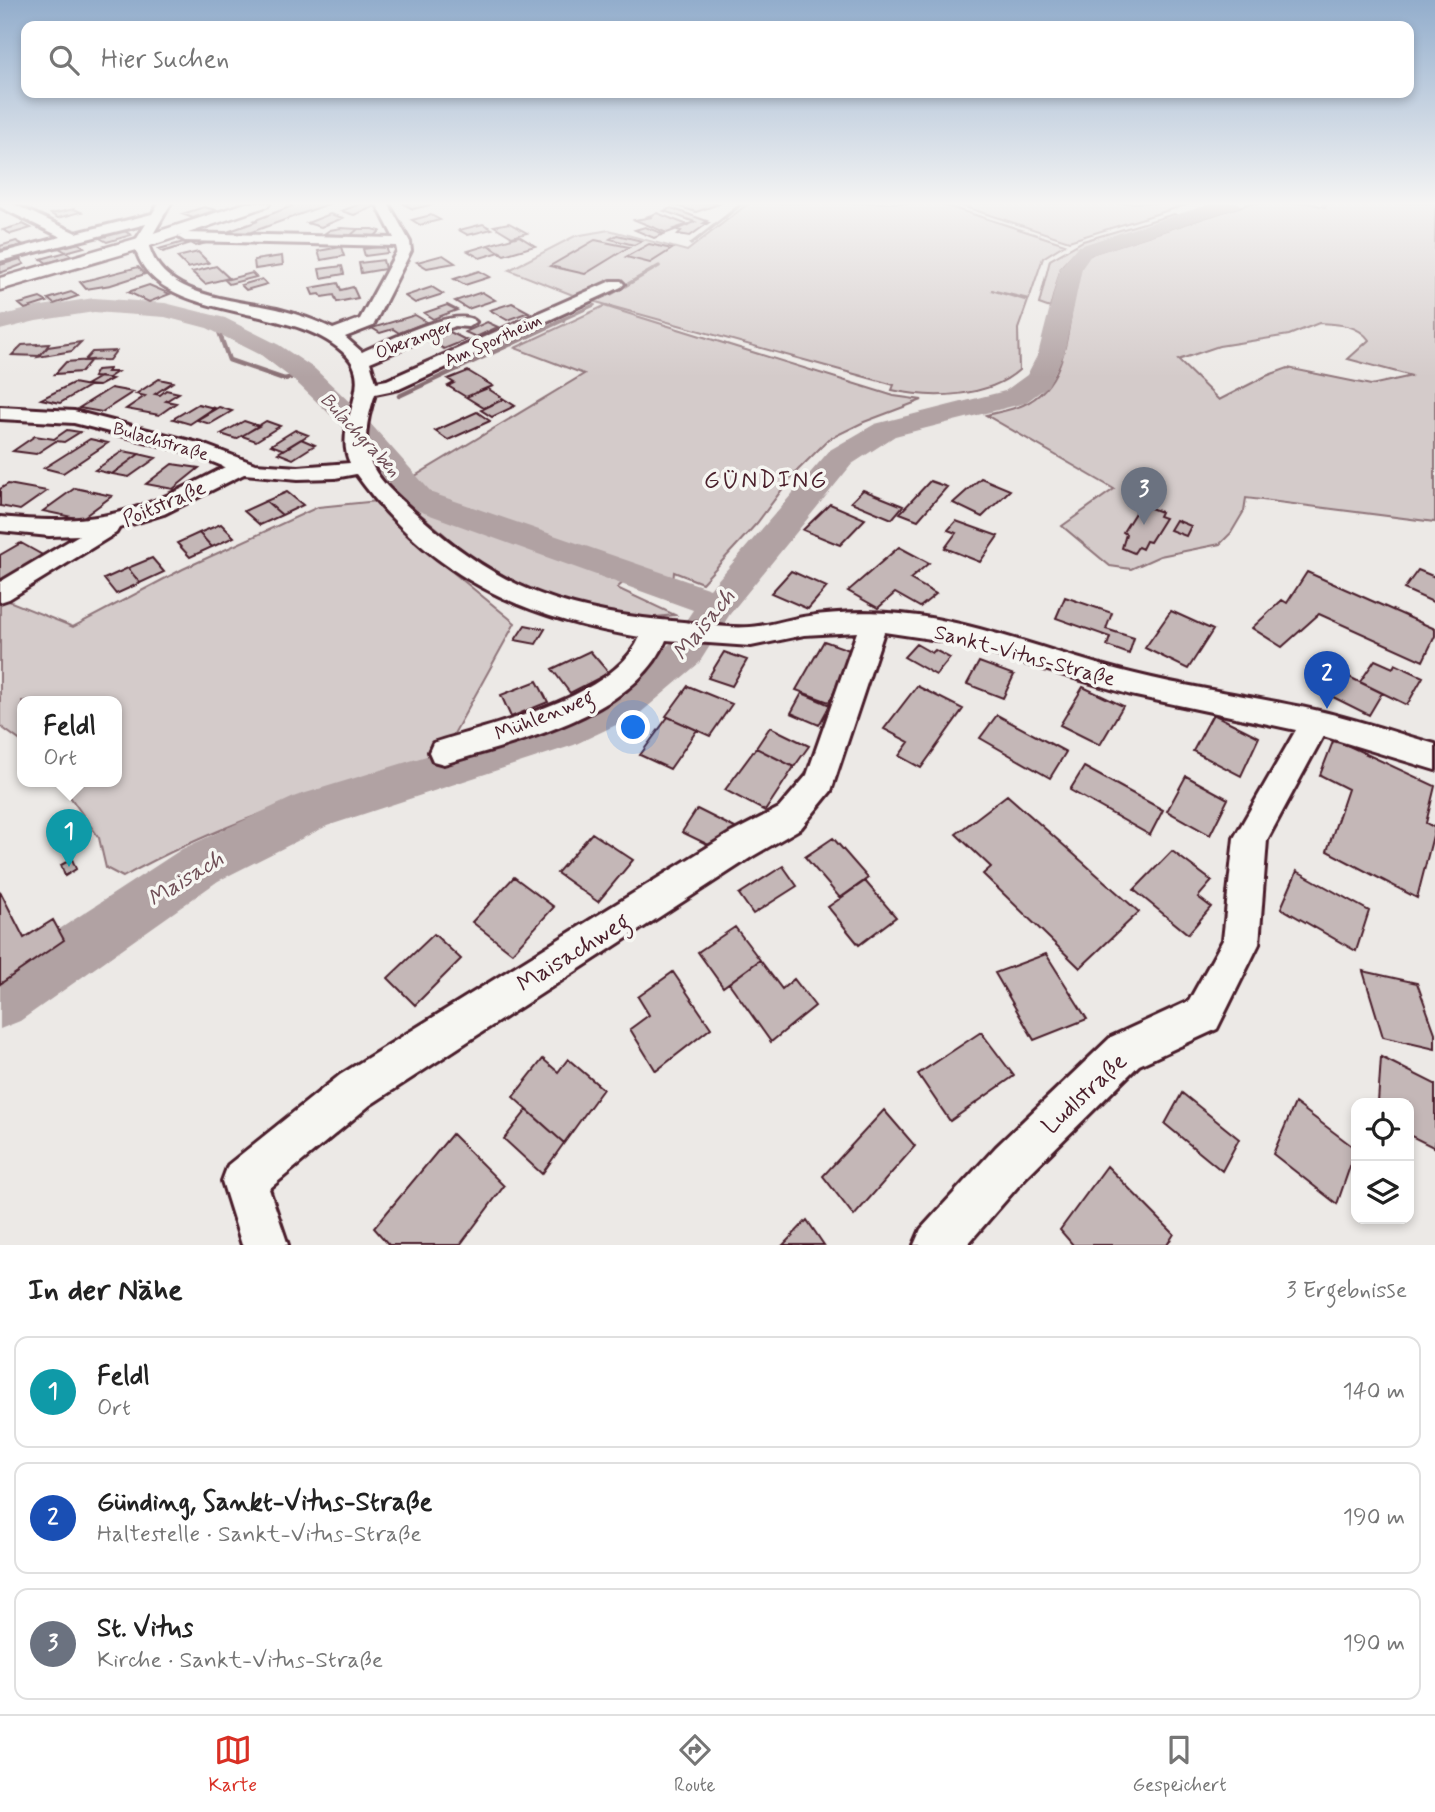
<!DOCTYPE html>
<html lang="de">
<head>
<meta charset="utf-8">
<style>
  body { margin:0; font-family:Mynerve,sans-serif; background:#f2f2f2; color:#222 }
  .controls { position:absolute; right:21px; bottom:21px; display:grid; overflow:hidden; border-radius:14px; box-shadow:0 4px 10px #0003 }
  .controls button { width:63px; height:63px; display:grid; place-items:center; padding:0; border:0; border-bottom:2px solid #e0e0e0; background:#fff; color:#222; font:35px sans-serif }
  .you { position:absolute; left:634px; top:728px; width:24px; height:24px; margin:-18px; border:5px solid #fff; border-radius:50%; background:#1a73e8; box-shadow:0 0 0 10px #1a73e833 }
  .badge { display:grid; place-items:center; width:46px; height:46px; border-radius:50%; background:#d93025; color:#fff; font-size:23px; font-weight:700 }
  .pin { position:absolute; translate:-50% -58px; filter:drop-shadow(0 2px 4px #0008) }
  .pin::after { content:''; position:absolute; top:37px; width:24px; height:21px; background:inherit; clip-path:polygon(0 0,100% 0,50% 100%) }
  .popup { position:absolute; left:17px; top:696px; width:105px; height:91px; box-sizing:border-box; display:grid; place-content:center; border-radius:14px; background:#fff; filter:drop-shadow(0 2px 5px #0005); font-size:23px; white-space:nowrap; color:#767676 }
  .popup b { font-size:26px; color:#222 }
  .popup::after { content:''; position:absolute; left:50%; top:100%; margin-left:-14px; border:14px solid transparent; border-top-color:#fff }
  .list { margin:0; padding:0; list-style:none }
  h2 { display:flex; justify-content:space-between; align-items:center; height:91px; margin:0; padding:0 28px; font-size:30px }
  h2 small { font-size:23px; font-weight:400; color:#767676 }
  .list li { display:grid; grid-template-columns:46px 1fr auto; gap:21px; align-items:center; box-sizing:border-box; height:112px; margin:0 14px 14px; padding:0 14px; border:2px solid #e0e0e0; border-radius:14px }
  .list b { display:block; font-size:26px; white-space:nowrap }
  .list p { margin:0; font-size:23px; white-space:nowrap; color:#767676 }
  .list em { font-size:23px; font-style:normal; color:#767676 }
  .icon { flex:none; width:38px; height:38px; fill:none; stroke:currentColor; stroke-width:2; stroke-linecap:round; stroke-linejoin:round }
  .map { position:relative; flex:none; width:1435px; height:1245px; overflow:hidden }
  .search { position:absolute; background:#fff; box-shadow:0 4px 10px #0003; left:21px; right:21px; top:21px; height:77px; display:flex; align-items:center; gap:18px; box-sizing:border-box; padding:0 24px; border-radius:14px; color:#767676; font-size:26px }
  .sheet { height:469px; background:#fff }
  nav { display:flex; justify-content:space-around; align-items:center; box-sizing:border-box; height:98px; border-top:2px solid #e0e0e0; background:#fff; font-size:19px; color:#767676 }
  nav a { display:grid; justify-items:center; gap:4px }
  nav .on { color:#d93025 }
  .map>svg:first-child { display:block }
</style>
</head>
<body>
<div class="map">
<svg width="1435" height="1245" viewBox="0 0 1435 1245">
  <rect width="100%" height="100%" fill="#ece9e6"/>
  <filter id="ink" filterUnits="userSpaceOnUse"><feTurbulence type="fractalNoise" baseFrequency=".0143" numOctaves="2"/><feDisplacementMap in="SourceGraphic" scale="14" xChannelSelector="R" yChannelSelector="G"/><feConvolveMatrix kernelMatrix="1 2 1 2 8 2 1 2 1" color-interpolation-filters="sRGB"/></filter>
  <g filter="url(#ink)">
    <path fill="#d4cbca" stroke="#8f757a" stroke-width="2" fill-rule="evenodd" d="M749,203H938L1065,244L1043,258L1029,299L991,290L1028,301L1018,329L1019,370C988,398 931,399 892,390L894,385L578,297L509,270L575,236L609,230L687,251Z
      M953,203H1192L1069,241Z
      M1251,203H1308L1325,207L1328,204L1321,203H1435V522L1246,498L1244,511L1231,533L1220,544L1160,556L1131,569L1110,566L1062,526L1114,489L986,415C998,412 1011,410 1023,405C1077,381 1065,306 1082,260L1094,253ZM1319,323C1336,324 1358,324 1369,340L1348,359L1412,376L1371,385L1288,368L1266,376L1219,400L1178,360L1219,346L1289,335Z
      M1174,214L1178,216L1078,248L1061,267L1050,308L1039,304L1050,260L1083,241Z
      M604,306L894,396L922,400L864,422L829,439L793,475L757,523L702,583L674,572L673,583L625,581L617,588L675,615L635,619L551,598L512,581L466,553L392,490L584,374L515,348Z
      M378,501L416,542L515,623L444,752C335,787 223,821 123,877L106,868L99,838L59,781H116V701H22V742L0,726V601L4,599L73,627L183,569L318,507Z"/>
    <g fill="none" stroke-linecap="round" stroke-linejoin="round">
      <path stroke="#886e73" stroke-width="3.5" d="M691,244L743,203
        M611,294L659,266
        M559,321L594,305"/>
      <path stroke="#886e73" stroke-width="4.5" d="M216,323L229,360L284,379L305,375
        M399,396L563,320"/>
      <path fill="#b1a2a3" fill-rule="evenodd" d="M1213,203H1241L1239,207L1091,255L1082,268L1064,354L1048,386L1025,403L895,436L852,464L730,614L699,663L639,714L574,745L327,826L218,881L20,1021L0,1029V968L182,849L296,796L547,719L609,690L671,643L693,610L408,507L341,425L295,381L261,355L207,328L165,317L94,312L36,321L0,330V316L35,307L94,298L165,303L225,318L279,345L315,369L361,413L432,493L710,589L830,450L875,424L1005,391L1027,375L1038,354L1060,268L1077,247Z"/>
    </g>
    <path fill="#c4b7b7" stroke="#4a1f2b" stroke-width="2" d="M292,203H331L246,234L227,232L258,221H253L292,206L288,205Z
      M363,203L376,206L354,215L341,211Z
      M402,203H438L413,209Z
      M716,203L719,204L696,212L671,204Z
      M204,207L216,210L193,218L182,214Z
      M671,208L707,221L704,223H708L690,236L678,234L681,231L674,229L695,222L664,211Z
      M74,209L81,212L58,218L51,214Z
      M657,213L688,225L667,233L635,220L652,217L648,216Z
      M330,214L343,218L321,227L307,223Z
      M431,215L440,220L420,225L412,220Z
      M509,223L527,233L512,237L494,226Z
      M23,224L31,228L11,234L3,230Z
      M483,224L492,229L468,235L459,230Z
      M645,227L664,234L654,238L635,230Z
      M341,228L358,229L350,236L324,234L330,230Z
      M358,229H372L380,231L375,236H350Z
      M123,230L131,235L107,242L98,237Z
      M617,235L642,241L634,245L610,239Z
      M519,236L535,246L504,255L488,245Z
      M595,240L629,247L585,274L550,266Z
      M16,241L24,245L0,250V246Z
      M187,241L206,243L196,246L191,243L163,252L159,249Z
      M78,243L84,247L66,252L59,248Z
      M649,244L672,249L650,263L626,257Z
      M488,245L500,252L480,258L468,251Z
      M386,246L388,253L365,256L363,249Z
      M341,247L344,256L321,260L318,251Z
      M66,252L72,256L47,263L41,259Z
      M198,252L209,263L188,268L177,257Z
      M443,255L455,263L427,268L417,262Z
      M282,256L283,265L255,269L254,260Z
      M20,259L24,264L0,273V265Z
      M383,260L385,269L361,273L359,263Z
      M216,266L229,278L205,284L192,272Z
      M342,266L344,274L321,278L319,269Z
      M138,267L145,274L111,285L86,289L80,282Z
      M479,271L490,277L465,285L454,279Z
      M252,273L256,277L229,284L225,280Z
      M262,279L267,284L246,290L241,285Z
      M338,283L341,290L353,287L358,298L337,302L334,295L322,297L320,294L313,295L310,288Z
      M149,285L170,294L149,302L128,292Z
      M432,287L443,294L415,303L405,296Z
      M71,292L78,296L54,304L48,299Z
      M482,292L495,300L468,309L455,301Z
      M40,298L47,302L25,309L19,304Z
      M512,303L529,312L507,320L490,310Z
      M447,305L457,310L433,319L424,313Z
      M415,315L427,322L399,333L393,329L380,333L372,328Z
      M487,322L498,327L476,337L465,332Z
      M450,332L466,340L444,349L428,341Z
      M81,342L72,351L38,357L48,347Z
      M38,344L36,345L49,344L40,356L12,355L22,345Z
      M116,351L109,360L84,361L92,352Z
      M91,360L81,372L55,374L66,362Z
      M109,369L107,372H117L108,378L93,377L97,370Z
      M468,371L493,386L466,397L448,386L454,383L448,379Z
      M100,377L112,379L99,386L86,385Z
      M159,379L173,382L155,394L160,395L166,390L179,393L166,401L176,403L159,415L126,409L145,396L136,394Z
      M73,383L89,386L60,403L41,399Z
      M111,388L133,392L102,412L79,408Z
      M487,388L504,399L484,408L466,397Z
      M504,399L515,406L492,417L481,410Z
      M198,404L214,408L190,424L173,419Z
      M219,407L232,411L210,424L197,420Z
      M477,412L490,421L448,440L435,431Z
      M244,421L259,426L236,439L221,434Z
      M266,421L280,426L256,441L242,436Z
      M67,430L80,432L64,442L56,441L36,454L13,451L35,436L54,439Z
      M295,430L308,435L284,450L271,445Z
      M90,439L108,443L63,473L44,468Z
      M301,439L315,445L293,459L278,453Z
      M123,451L139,454L112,474L95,470Z
      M139,454L156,458L129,477L112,474Z
      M172,464L199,468L173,489L146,484Z
      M981,478L1010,490L982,517L953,503Z
      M930,481L947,487L918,520L900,513Z
      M8,484L47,491L20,510L0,506V489Z
      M75,488L112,496L81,519L43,511Z
      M863,490L903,506L892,519L851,502Z
      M287,492L303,505L282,515L266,501Z
      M266,501L282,515L260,525L244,511Z
      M830,504L865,519L840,545L803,530Z
      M1148,507L1161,512L1159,516L1165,518L1150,542L1146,541L1142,549L1138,547L1134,553L1122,548L1126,534L1123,532L1138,508L1145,511Z
      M1176,520L1191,526L1186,536L1170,530Z
      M956,521L998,536L980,562L945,548L956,533L948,530Z
      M221,524L234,537L212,547L199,533Z
      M199,533L212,547L190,557L177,543Z
      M21,543L46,557L0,583V555Z
      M899,547L929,563L910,579L936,594L920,607L895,593L878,608L848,591Z
      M152,558L164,572L140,583L128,568Z
      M128,568L140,583L116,594L104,579Z
      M1418,570L1435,577V603L1404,589Z
      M791,571L827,587L808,609L771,593Z
      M1307,572L1435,629V636L1423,661L1319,614L1282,647L1252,628L1282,600L1287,603Z
      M1065,597L1112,613L1106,629L1134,638L1129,654L1107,646L1110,637L1056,618Z
      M1171,611L1213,630L1188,669L1145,648Z
      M525,625L545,629L536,644L515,640Z
      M824,641L855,652L829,702L796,690Z
      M916,644L932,653L935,650L950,658L936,675L904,657Z
      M590,651L609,673L570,693L552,669Z
      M724,652L747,660L732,686L708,678Z
      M1375,660L1393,668L1395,664L1423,677L1407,705L1360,682Z
      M979,662L1014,675L1003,698L967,684Z
      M1337,671L1382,693L1369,715L1323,692Z
      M537,681L548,702L511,717L501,695Z
      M688,686L732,704L710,736L666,716Z
      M917,686L963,709L921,768L899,756L909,742L884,729Z
      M1083,687L1123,706L1100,745L1060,725Z
      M802,693L830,705L819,725L791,713Z
      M1213,714L1259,737L1241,776L1193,751Z
      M997,715L1066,752L1050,778L980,738Z
      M668,717L697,730L670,769L640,755Z
      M770,727L809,746L794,767L756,748Z
      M1334,739L1435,786L1426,823L1435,828L1417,898L1327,851L1348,789L1320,775Z
      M756,748L794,767L765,811L725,790Z
      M1084,767L1163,810L1150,835L1070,790Z
      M1186,776L1228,799L1210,835L1167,811Z
      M1007,795L1139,912L1080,968L983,874L991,867L956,834Z
      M697,809L735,828L721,851L682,832Z
      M592,833L633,860L598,902L557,873Z
      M833,838L868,878L840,898L805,857Z
      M1172,851L1212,881L1198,897L1211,907L1188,934L1134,890Z
      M72,859L76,869L65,876L61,865Z
      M783,866L797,886L753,914L739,894Z
      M1297,871L1369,911L1356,951L1281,908Z
      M514,877L554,907L512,953L472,922Z
      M865,881L896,917L859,945L828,907Z
      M0,891L24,938L53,920L64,940L0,984Z
      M735,927L760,960L723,987L698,952Z
      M434,934L461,959L415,1005L388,978Z
      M1046,954L1087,1019L1034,1040L995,973Z
      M760,960L782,989L794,979L815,1006L771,1042L729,983Z
      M1363,971L1417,983L1435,1033V1049L1383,1037Z
      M673,972L711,1028L656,1071L630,1029L649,1015L638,997Z
      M981,1032L1014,1076L950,1121L918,1074Z
      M1381,1057L1435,1084V1148L1409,1135V1103H1378Z
      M543,1059L558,1072L568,1059L603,1089L564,1143L513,1097Z
      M1182,1093L1239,1139L1222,1171L1165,1124Z
      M1295,1103L1356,1149L1337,1204L1273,1154Z
      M527,1110L564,1143L542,1174L504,1139Z
      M884,1110L915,1146L854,1216L823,1176Z
      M452,1134L504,1186L460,1245H389L374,1228Z
      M1107,1166L1174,1234L1167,1245H1073L1060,1230Z
      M807,1220L824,1245H783Z"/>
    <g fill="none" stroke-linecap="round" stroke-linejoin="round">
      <defs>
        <path id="minor" d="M0,203H11L76,233L152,214L159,203H171L148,243C161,298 233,299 277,309C297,314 315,320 333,329L360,319L397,251L396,246L185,241L178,237L185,233L394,238L376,203H388L410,242L411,251L373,326L345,337L362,352C384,343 459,304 476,322L468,327L455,326L370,362L376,382L387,380L611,281H621L624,284L621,287L399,389L375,394C354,458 371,474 420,517C504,593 572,613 683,622C705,624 728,629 750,627C768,626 785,620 803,617C846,610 894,611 936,619C1004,632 1068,658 1135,674C1195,689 1258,697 1319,711C1358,720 1396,733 1435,744V770L1323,736L1267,840L1259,944L1217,1029L1139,1065L1026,1177L967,1245H914L921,1229L996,1147L1111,1037L1189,1001L1223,940L1234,838L1296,730L1131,695L958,643L884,632L831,791L801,828L753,856L370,1105L269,1189L288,1245H242L222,1181L228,1165L340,1075L729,834L779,808L807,775L857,632L804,635L751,646L666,640C634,716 516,742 444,764L433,761L429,752L433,743C494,723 612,700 640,637C521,618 428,575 356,474L335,478L298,479L244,474L164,514L119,528L116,533L9,599L0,602V582L79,535L49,536L0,531V517C99,527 138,513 225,467L188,452L74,423L0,419V407L74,411L202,444L255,464L298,467L350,463C332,425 375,386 347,356C293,298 151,327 134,243L146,224L0,261V253L61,237L0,207Z"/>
        <path id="major" d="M246,203H270L268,206L147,247L0,290V278L135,239Z"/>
      </defs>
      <use href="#minor" stroke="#4a1f2b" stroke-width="6"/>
      <use href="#major" stroke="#4a1f2b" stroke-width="5"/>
      <use href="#minor" fill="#f6f6f2" fill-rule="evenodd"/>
      <use href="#major" fill="#f6f6f2" fill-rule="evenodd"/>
    </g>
  </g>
  <linearGradient id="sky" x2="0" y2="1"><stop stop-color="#92adcc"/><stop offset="0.54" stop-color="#f6f5f4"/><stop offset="1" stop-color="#f6f5f4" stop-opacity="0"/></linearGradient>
  <rect width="1435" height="377" fill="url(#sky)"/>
  <g text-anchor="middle" stroke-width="7" stroke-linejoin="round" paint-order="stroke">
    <g font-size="18" fill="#4a1f2b" stroke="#f6f6f2">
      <text transform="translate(414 339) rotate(-21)" y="6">Oberanger</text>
      <text transform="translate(493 340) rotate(-24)" y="6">Am Sportheim</text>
      <text transform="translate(161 441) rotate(16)" y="6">Bulachstraße</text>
    </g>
    <g font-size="19" font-style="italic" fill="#6e4d55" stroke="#f6f6f2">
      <text transform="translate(361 434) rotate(47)" y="7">Bulachgraben</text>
    </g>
    <g font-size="21" fill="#4a1f2b" stroke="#f6f6f2">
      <text transform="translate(164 503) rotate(-23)" y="7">Poitstraße</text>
      <text transform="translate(1025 655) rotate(15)" y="7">Sankt-Vitus-Straße</text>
      <text transform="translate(544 715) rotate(-22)" y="7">Mühlenweg</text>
    </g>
    <g font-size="23" font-style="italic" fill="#6e4d55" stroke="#f6f6f2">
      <text transform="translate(703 624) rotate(-51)" y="8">Maisach</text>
      <text transform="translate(185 878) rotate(-32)" y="8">Maisach</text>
    </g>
    <g font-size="24" letter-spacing="2" fill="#4a1f2b" stroke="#f6f6f2">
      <text x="766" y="487">GÜNDING</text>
    </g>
    <g font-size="24" fill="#4a1f2b" stroke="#f6f6f2">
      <text transform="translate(573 952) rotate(-32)" y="8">Maisachweg</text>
      <text transform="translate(1084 1093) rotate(-43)" y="8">Ludlstraße</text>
    </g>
  </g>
</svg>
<div class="controls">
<button><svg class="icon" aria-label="locate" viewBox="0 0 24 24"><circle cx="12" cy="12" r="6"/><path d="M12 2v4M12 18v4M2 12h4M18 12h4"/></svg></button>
<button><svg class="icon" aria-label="layers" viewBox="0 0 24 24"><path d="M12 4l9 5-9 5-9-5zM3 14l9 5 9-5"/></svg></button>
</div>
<div class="you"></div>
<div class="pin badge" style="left:69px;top:867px;background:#0f9aa8">1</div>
<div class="popup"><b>Feldl</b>Ort</div>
<div class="pin badge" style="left:1327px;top:709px;background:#1a4fb4">2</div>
<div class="pin badge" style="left:1144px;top:525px;background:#6b7280">3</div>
<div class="search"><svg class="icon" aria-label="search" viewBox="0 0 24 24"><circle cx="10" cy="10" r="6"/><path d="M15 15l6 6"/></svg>Hier suchen</div>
</div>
<section class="sheet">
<h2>In der Nähe<small>3 Ergebnisse</small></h2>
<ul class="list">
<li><span class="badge" style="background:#0f9aa8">1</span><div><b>Feldl</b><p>Ort</p></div><em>140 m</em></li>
<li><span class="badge" style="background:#1a4fb4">2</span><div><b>Günding, Sankt-Vitus-Straße</b><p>Haltestelle · Sankt-Vitus-Straße</p></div><em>190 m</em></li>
<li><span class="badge" style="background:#6b7280">3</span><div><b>St. Vitus</b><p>Kirche · Sankt-Vitus-Straße</p></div><em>190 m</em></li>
</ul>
</section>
<nav>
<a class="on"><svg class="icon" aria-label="map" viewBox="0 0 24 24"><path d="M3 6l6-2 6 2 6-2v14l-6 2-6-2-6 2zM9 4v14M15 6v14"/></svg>Karte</a>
<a><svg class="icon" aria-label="directions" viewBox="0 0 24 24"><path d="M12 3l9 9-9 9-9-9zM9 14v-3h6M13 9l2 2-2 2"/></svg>Route</a>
<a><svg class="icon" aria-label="saved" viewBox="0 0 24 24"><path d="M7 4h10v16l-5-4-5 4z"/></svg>Gespeichert</a>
</nav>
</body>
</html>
